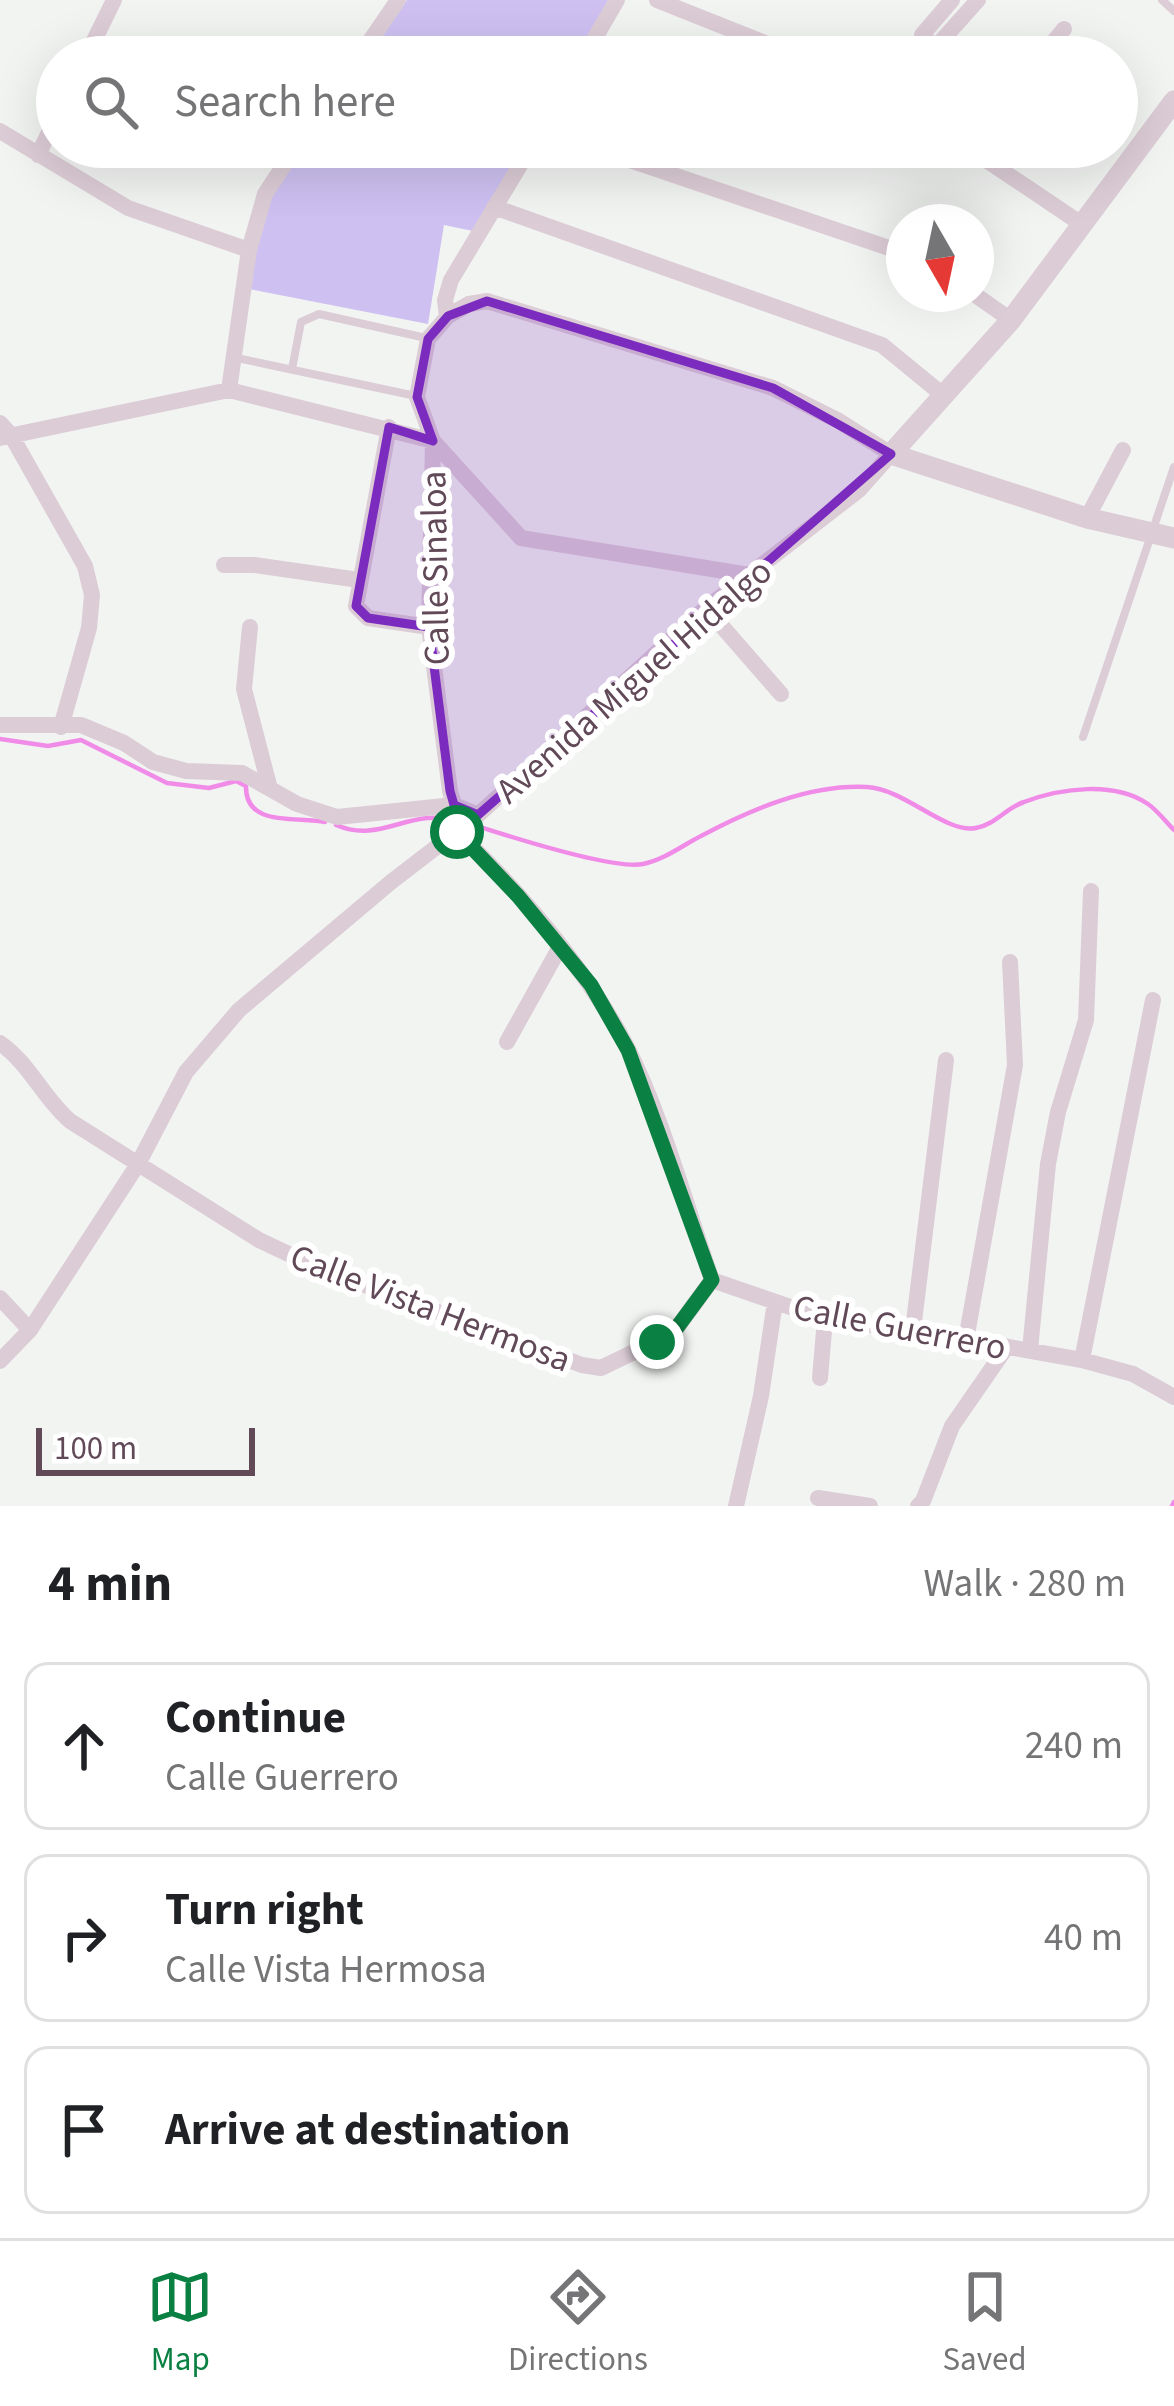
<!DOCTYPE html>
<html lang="en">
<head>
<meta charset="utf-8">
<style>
  body { margin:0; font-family:"Source Sans 3",sans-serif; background:#f2f2f2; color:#202124 }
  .compass { position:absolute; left:886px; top:204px; width:108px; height:108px; border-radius:50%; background:#fff; box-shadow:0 12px 48px #0002; rotate:171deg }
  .scale { position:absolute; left:36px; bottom:30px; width:219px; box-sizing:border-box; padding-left:12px; border:6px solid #614958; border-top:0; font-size:33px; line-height:42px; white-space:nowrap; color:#614958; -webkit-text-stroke:9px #fff; paint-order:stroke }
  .stop { position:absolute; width:36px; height:36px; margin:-27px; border:9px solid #0b8043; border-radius:50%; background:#fff }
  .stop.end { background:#0b8043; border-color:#fff; box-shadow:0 3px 12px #0008 }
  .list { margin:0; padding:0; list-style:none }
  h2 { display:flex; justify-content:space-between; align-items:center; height:156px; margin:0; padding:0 48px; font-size:51px }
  h2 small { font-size:39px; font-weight:400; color:#757577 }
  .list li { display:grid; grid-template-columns:78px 1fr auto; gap:36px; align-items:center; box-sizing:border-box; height:168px; margin:0 24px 24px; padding:0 24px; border:3px solid #e0e0e0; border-radius:24px }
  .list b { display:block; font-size:45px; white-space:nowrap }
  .list p { margin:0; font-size:39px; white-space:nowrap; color:#757577 }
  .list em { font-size:39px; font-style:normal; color:#757577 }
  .icon { flex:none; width:66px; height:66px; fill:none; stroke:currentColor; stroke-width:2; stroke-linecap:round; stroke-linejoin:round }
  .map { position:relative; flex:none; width:1174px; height:1506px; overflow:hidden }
  .search { position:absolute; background:#fff; box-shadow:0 12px 48px #0002; left:36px; right:36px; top:36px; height:132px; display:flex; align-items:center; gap:30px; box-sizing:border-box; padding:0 42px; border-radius:66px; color:#757577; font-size:45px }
  .sheet { height:732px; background:#fff }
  nav { display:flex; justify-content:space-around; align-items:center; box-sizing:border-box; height:168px; border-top:3px solid #e0e0e0; background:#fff; font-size:33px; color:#757577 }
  nav a { display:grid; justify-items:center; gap:6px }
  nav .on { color:#0b8043 }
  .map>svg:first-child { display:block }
</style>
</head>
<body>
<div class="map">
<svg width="1174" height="1506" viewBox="0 0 1174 1506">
  <rect width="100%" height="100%" fill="#f2f4f2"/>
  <path fill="#cec1f2" d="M407,0H614L579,57H367Z
    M305,147H524L473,231L444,225L428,324L244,288L270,190L277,186Z"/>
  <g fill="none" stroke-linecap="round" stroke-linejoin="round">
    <path stroke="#f08ce8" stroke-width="4.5" d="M0,739L48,746L81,740L167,783L209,788L236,781L246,786C245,828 298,816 325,822
      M336,825C383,845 409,805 463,822
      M474,825C508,836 613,870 643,864C664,860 683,845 701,836C750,810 809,784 867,787C905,789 946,834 976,828C996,824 1006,808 1024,802C1061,788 1114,781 1148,804C1158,811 1166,822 1174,830
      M1172,1506L1174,1502"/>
    <path stroke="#dcccd6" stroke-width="8" d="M1162,0L1174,11
      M237,358L416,396
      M292,369L301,322L319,314L426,338
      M1083,737L1174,467"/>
    <path stroke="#dcccd6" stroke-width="16" d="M657,0L800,57
      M935,48L978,0
      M86,57L114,0
      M359,57L398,0
      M584,57L617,0
      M946,57L922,35L952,0
      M1041,57L1064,29
      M0,131L128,208L249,250
      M591,147L904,253
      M967,147L1080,223
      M38,155L57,116
      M494,207L882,345L943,395
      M974,294L1011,320
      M447,317L445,300L451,280L531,147
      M229,390L249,250L265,194L296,147
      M0,423L11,435L85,566L92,595L89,628L61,727
      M389,427L356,606L368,618L429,627
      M0,438L229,390L433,441L521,538L749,575
      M1087,518L1123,450
      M224,565H254L359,580
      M706,608L781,694
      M250,627L244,689L269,785
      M0,725H81L124,743L153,762L186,771L242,773L297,804L337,817L454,805
      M457,832C522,894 585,967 627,1047C662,1116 686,1206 712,1280L825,1319L913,1330L1082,1360L1133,1374L1174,1397
      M507,1042L560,947
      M0,1043C30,1064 43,1098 70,1121L259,1240L318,1268L582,1365L601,1368L673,1333L712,1280
      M0,1298L30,1330
      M913,1330L946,1060
      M966,1340L1015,1065L1010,962
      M1030,1350L1048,1164L1058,1112L1086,1020L1091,891
      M1082,1360L1153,1000
      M0,1361L30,1330L138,1164L186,1072L239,1010L391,882L478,815L706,608L859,490L891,454L839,421L773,388L487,301L469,304L448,316L428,339L417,397L433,441L429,627L450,791L454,805L478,815
      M820,1378L825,1319
      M818,1498L870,1506
      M736,1506L761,1396L775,1302
      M918,1506L923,1501L952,1426L1006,1348"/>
    <path stroke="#dcccd6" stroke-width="21" d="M1174,101L1011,320L891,454L1087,518L1174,538"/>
  </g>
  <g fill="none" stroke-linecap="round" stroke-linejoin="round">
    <path stroke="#0b8043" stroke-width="15" d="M457,832L518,896L591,985L628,1050L712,1280L673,1333L657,1342"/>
  </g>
  <path fill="#7b2cbf" fill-opacity="0.2" stroke="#7b2cbf" stroke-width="9" stroke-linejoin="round" d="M487,301L773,388L891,454L478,815L454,805L450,791L429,627L368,618L356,606L389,427L433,441L417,397L428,339L448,316Z"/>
  <g text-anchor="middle" stroke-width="12" stroke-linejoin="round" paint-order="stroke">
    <g font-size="36" fill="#614958" stroke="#fff">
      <text transform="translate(434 568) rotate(-91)" y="13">Calle Sinaloa</text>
      <text transform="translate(633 680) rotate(-41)" y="13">Avenida Miguel Hidalgo</text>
      <text transform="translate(431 1307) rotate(21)" y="13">Calle Vista Hermosa</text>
      <text transform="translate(900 1326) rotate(11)" y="13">Calle Guerrero</text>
    </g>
  </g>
</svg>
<svg class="compass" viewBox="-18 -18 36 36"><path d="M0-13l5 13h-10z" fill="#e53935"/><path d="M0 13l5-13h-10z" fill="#757577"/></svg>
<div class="scale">100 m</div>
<div class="stop" style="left:457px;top:832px"></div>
<div class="stop end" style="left:657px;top:1342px"></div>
<div class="search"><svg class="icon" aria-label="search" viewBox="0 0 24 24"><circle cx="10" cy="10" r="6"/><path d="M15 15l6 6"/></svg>Search here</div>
</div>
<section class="sheet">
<h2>4 min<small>Walk · 280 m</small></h2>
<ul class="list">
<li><svg class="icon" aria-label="ahead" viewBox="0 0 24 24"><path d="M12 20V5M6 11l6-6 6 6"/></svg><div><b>Continue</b><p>Calle Guerrero</p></div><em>240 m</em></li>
<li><svg class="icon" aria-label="right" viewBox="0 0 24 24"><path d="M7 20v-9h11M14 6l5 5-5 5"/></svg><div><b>Turn right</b><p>Calle Vista Hermosa</p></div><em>40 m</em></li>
<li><svg class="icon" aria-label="arrive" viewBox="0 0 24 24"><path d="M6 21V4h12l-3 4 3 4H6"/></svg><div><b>Arrive at destination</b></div></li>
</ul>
</section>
<nav>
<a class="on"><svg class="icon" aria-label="map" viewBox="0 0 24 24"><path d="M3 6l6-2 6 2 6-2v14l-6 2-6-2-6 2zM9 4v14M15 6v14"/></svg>Map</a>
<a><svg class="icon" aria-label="directions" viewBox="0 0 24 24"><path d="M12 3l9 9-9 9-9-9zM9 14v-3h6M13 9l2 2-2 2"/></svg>Directions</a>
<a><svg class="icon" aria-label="saved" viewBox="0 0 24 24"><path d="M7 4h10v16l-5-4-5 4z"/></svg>Saved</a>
</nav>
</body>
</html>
